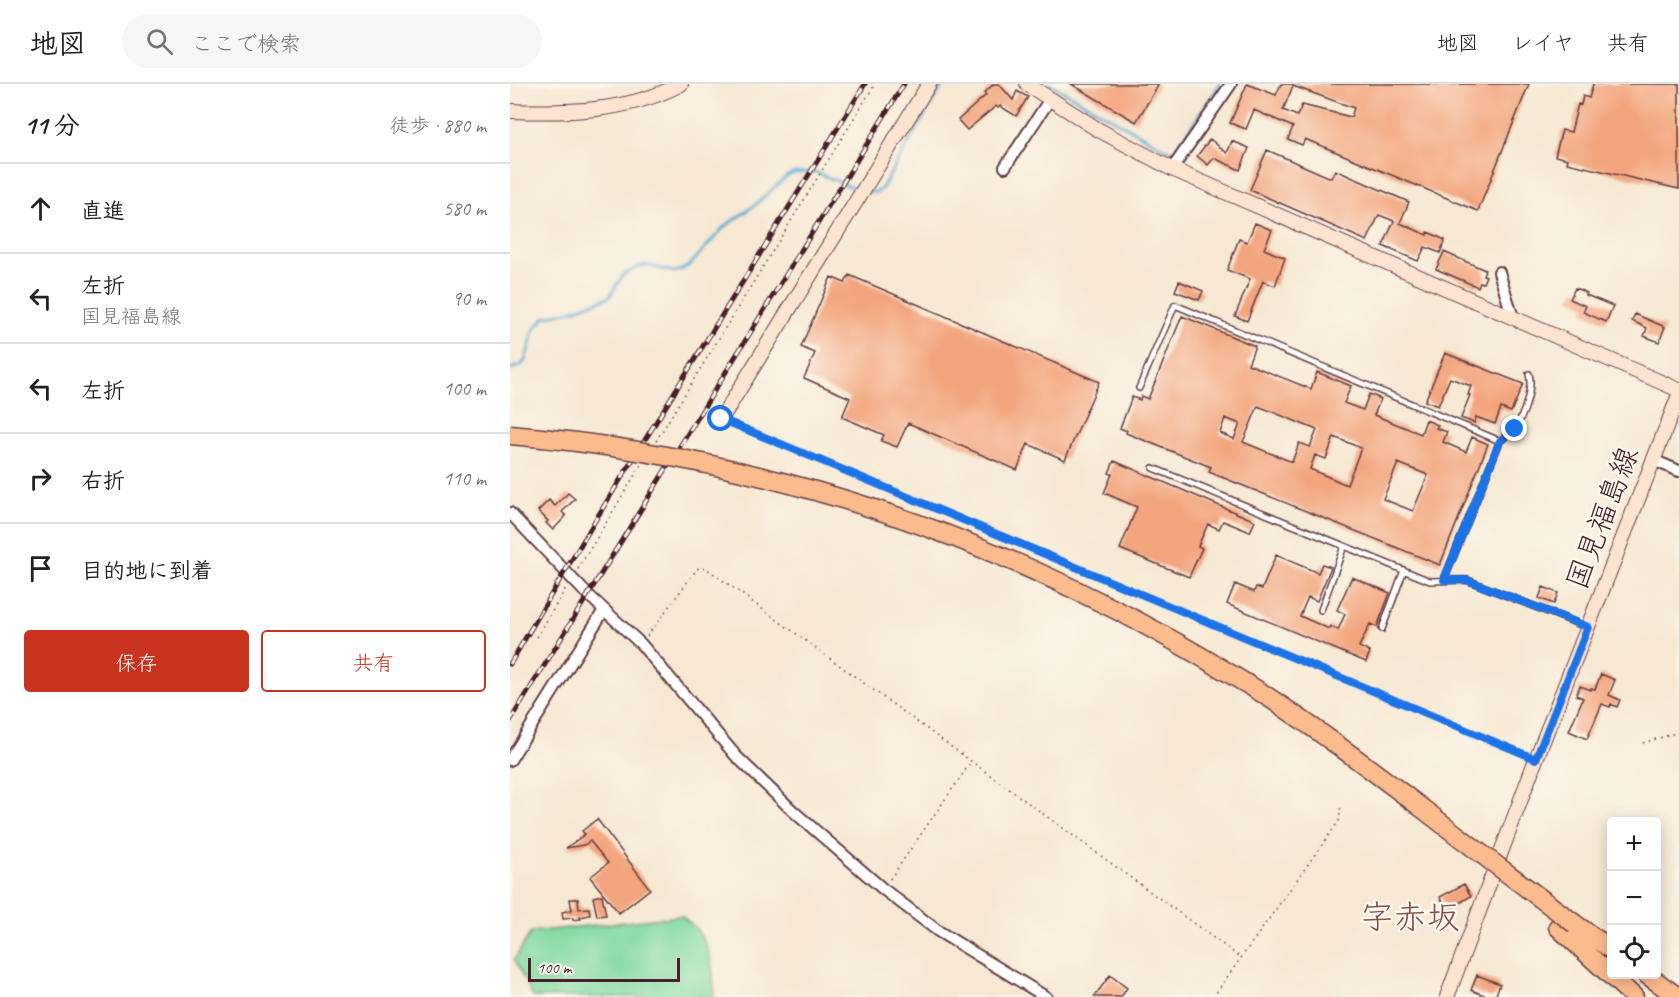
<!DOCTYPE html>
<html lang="ja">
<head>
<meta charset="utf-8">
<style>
  body { margin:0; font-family:Caveat,"Klee One",sans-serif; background:#f6f6f6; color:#202124 }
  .controls { position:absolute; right:18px; bottom:18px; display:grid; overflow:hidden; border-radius:6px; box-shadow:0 3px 15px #0003 }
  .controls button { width:54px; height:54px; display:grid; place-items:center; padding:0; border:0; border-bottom:2px solid #e0e0e0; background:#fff; color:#202124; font:30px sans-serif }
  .scale { position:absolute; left:18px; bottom:15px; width:152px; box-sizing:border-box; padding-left:6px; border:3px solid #4a1f2b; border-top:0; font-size:16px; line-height:21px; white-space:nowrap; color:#4a1f2b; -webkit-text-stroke:4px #fbf7ec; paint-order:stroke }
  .stop { position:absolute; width:18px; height:18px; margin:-14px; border:4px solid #1a73e8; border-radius:50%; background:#fff }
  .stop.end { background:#1a73e8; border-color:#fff; box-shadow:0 2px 6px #0008 }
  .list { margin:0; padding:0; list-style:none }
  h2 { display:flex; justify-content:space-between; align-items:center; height:78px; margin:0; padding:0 24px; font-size:26px }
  h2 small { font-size:20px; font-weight:400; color:#757577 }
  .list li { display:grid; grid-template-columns:39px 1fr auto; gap:18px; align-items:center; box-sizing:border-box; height:90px; padding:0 24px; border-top:2px solid #e0e0e0 }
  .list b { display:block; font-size:22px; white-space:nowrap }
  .list p { margin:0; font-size:20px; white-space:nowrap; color:#757577 }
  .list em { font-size:20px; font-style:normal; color:#757577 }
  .actions { display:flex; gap:12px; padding:18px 24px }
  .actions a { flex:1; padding:14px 0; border:2px solid #c8321e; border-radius:6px; text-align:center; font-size:21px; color:#c8321e }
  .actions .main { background:#c8321e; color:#fff }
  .icon { flex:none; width:33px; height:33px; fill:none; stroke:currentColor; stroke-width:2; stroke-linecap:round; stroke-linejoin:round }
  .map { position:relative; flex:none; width:1169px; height:913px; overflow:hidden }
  header { display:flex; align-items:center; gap:36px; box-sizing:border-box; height:84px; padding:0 30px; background:#fff; border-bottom:2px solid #e0e0e0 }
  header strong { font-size:28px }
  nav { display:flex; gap:33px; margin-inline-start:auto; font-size:21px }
  .search { width:420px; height:54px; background:#f6f6f6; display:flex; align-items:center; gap:15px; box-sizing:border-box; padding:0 21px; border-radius:33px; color:#757577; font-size:22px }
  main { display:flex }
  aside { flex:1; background:#fff }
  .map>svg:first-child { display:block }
</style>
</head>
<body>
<header>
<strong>地図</strong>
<div class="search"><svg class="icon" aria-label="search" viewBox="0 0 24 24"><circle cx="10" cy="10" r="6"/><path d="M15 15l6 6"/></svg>ここで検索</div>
<nav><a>地図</a><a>レイヤ</a><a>共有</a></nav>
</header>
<main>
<aside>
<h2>11 分<small>徒歩 · 880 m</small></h2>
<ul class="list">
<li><svg class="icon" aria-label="ahead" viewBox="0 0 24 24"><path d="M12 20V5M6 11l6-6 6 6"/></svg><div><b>直進</b></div><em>580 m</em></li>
<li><svg class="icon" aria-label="left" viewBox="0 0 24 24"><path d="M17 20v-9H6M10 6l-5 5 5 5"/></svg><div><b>左折</b><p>国見福島線</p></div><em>90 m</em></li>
<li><svg class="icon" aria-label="left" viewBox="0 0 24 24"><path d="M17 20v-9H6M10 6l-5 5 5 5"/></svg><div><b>左折</b></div><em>100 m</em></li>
<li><svg class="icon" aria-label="right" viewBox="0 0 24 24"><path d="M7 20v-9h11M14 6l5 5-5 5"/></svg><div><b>右折</b></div><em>110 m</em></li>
<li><svg class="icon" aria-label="arrive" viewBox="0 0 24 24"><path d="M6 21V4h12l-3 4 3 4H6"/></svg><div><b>目的地に到着</b></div></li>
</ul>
<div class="actions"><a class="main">保存</a><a>共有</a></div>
</aside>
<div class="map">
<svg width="1169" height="913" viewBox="0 0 1169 913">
  <rect width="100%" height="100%" fill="#fbf7ec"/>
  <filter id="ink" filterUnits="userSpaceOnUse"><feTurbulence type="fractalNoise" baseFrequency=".0167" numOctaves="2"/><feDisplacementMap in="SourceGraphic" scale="12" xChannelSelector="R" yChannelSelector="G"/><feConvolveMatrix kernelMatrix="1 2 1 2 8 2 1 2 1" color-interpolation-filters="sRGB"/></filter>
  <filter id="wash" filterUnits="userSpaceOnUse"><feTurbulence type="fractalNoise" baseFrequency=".008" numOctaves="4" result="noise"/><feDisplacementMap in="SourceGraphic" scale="24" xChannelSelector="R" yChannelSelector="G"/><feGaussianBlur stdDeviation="1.35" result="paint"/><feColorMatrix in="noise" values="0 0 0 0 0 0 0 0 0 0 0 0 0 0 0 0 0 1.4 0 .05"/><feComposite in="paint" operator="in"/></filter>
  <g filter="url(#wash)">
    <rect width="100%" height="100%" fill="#f6e8d2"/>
    <path fill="#7ed99f" stroke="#647c65" stroke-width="1.5" d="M171,832C200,851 204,881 204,913H23L4,876L21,848Z"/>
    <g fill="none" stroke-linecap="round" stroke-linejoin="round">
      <path stroke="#57a6d1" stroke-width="3" d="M540,0L663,69L710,0
        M358,108H368L372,104L433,0
        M0,285L10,282L15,277L25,244L35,233L61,227L99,213L113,191L130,182L136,181L164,188L171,186L180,181L214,143L245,121L277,92L284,89L305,88L349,106"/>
    </g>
    <g id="blocks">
      <path fill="#f3a57d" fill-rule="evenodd" d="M484,0H489L503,16L507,7L518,13L506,32L490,22L488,24L486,22L457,46L448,36L476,11L474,9Z
        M561,0H649L626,38Z
        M737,0L766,11L771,0H1019L968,127L795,55L792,61L778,55L783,43L744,26L736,45L720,39ZM783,2L844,24L841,33L792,21L787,32L773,26Z
        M1083,0H1169V105L1057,79L1058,75L1045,72L1052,46L1061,48L1068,20L1071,21L1073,12L1079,14Z
        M700,55L717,69L722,57L739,64L730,86L704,74L698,81L687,72Z
        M757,66L821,94L825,86L899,118L890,139L917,151L918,148L935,156L930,169L915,163L908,177L873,162L884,137L869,131L857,157L740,106Z
        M745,139L762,146L754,165L775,174L765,202L753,197L737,237L725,232L740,195L717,186L729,155L737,158Z
        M934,168L975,186L973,191L976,192L973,199L970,198L968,203L926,185Z
        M339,191L589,298L555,376L518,360L507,386L398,339L387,363L371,357L374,351L332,333L340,314L294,294L305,269L291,263L321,193L335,199Z
        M669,197L693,207L689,216L665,207Z
        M1065,204L1077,209L1076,211L1103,222L1096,238L1073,228L1076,222L1060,215Z
        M1125,230L1155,243L1149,258L1134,252L1137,244L1122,237Z
        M672,232L745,262L738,280L801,305L807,288L841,302L834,319L853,326L859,310L871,315L864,331L911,350L916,336L928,341L926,344L937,348L933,358L956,368L962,353L978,360L930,481L699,388L701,383L616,349L617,347L610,344L622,313L630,316L631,312L638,315ZM748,322L807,346L800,363L789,359L782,378L733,358ZM715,334L730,340L724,355L710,349ZM824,353L851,364L837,401L800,385L805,371L816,375ZM888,379L918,391L903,427L873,415Z
        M935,269L1013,300L1001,328L991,324L985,340L966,333L964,339L951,334L960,311H958L961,302L940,294L928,322L915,317Z
        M604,377L743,436L745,437L740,448L713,437L709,445L698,440L688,462L692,464L679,493L610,465L627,423L594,409L602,390L599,389Z
        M58,409L65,415L52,428L56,432L43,446L36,439L38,437L28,427L39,416L45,422Z
        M766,471L808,489L812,480L821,483L807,517L798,513L790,532L819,545L820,542L828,546L835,530L827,526L842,493L880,509L867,543L860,540L849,563L860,568L856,578L717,520L725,500L744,508L746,503L752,505Z
        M1033,503L1048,509L1044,520L1029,514Z
        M1091,590L1105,596L1099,611L1110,616L1107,623L1101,620L1100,623L1092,620L1077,655L1059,647L1073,614L1066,611L1070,602L1081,606V604L1085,605Z
        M87,735L140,805L109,829L80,793L98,779L80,757L74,761L56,764L75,750L72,747Z
        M954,800L961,812L938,826L930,813Z
        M92,811L96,831L87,832L83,813Z
        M60,815H68L69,825L79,824L80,831L70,833L71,835L63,836V834L53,835L52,828L62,826Z
        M600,891L617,904L611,913H584Z
        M967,891L990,900L985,913H979L961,906Z"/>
    </g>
  </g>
  <g filter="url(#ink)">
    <use href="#blocks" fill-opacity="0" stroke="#643d44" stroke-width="1.5"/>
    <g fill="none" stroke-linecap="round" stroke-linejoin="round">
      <defs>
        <path id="lane" d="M629,304L665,221L990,357L934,496
          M990,357C995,353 1001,349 1005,344C1014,332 1023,304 1019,290
          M643,384L920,497L957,496L1076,543
          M811,526L834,462
          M872,545L894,486"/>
        <path id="street" d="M495,83L540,15
          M662,85L721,0
          M989,188L1003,234
          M1143,376L1169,387
          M0,429L73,506L131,560L226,672L283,727L373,805L428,847L536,913
          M0,676L94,526"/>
        <path id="secondary" d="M517,0L587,45L662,85L1169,306
          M0,27C59,29 118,28 171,0
          M211,335L419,0
          M937,913L1026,675L1169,311"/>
        <path id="highway" d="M1065,840L1102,866
          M1048,843L1124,913
          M1136,890L1168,913"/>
      </defs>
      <use href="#lane" stroke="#643d44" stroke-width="8"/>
      <use href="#street" stroke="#643d44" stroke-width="14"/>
      <use href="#secondary" stroke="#643d44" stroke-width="16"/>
      <use href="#highway" stroke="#643d44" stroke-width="21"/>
      <path stroke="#643d44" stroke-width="1.5" stroke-dasharray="1.5 4.5" stroke-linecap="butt" d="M222,339L1015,670
        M146,357L365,0
        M68,485L131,381
        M137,552L187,485L191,483L196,484L731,874
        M27,553L56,504
        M1133,659L1169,648
        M380,795L461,678
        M703,913L829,737L831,720"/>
      <use href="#lane" stroke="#fff" stroke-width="5"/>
      <use href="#street" stroke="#fff" stroke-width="10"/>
      <use href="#secondary" stroke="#fde4d1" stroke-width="14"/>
      <use href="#highway" stroke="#fbbb8d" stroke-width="18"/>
      <defs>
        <path id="rail" d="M0,580L86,435L355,0
          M0,637L394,0"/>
      </defs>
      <use href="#rail" stroke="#4a1f2b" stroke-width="5"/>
      <use href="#rail" stroke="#fbf7ec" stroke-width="3" stroke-dasharray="9" stroke-linecap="butt"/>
      <defs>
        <path id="highway-bridge" d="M0,351C204,368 408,426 590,518C646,545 699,577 752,609C809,646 863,687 917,728C966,766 1015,803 1065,840"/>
      </defs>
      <use href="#highway-bridge" stroke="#643d44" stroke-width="21" stroke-linecap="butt"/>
      <use href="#highway-bridge" stroke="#fbbb8d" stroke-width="18"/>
    </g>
  </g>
  <g fill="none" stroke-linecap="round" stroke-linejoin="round" filter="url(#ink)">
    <path stroke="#1a73e8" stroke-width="8" d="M211,335L1026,675L1078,543L957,496H934L990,357L1005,345"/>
  </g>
  <g text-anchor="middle" stroke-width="5" stroke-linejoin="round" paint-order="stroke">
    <g font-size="30" fill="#4a1f2b" stroke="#fbf7ec">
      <text transform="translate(1092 434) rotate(-69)" y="10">国見福島線</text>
    </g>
    <g font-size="33" fill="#854e48" stroke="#fbf7ec">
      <text x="900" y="844">字赤坂</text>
    </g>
  </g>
</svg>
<div class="controls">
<button>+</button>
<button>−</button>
<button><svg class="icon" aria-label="locate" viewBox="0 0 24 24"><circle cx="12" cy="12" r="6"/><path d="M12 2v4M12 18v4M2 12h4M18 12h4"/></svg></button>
</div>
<div class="scale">100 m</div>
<div class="stop" style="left:211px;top:335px"></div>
<div class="stop end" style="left:1005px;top:345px"></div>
</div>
</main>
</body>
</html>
